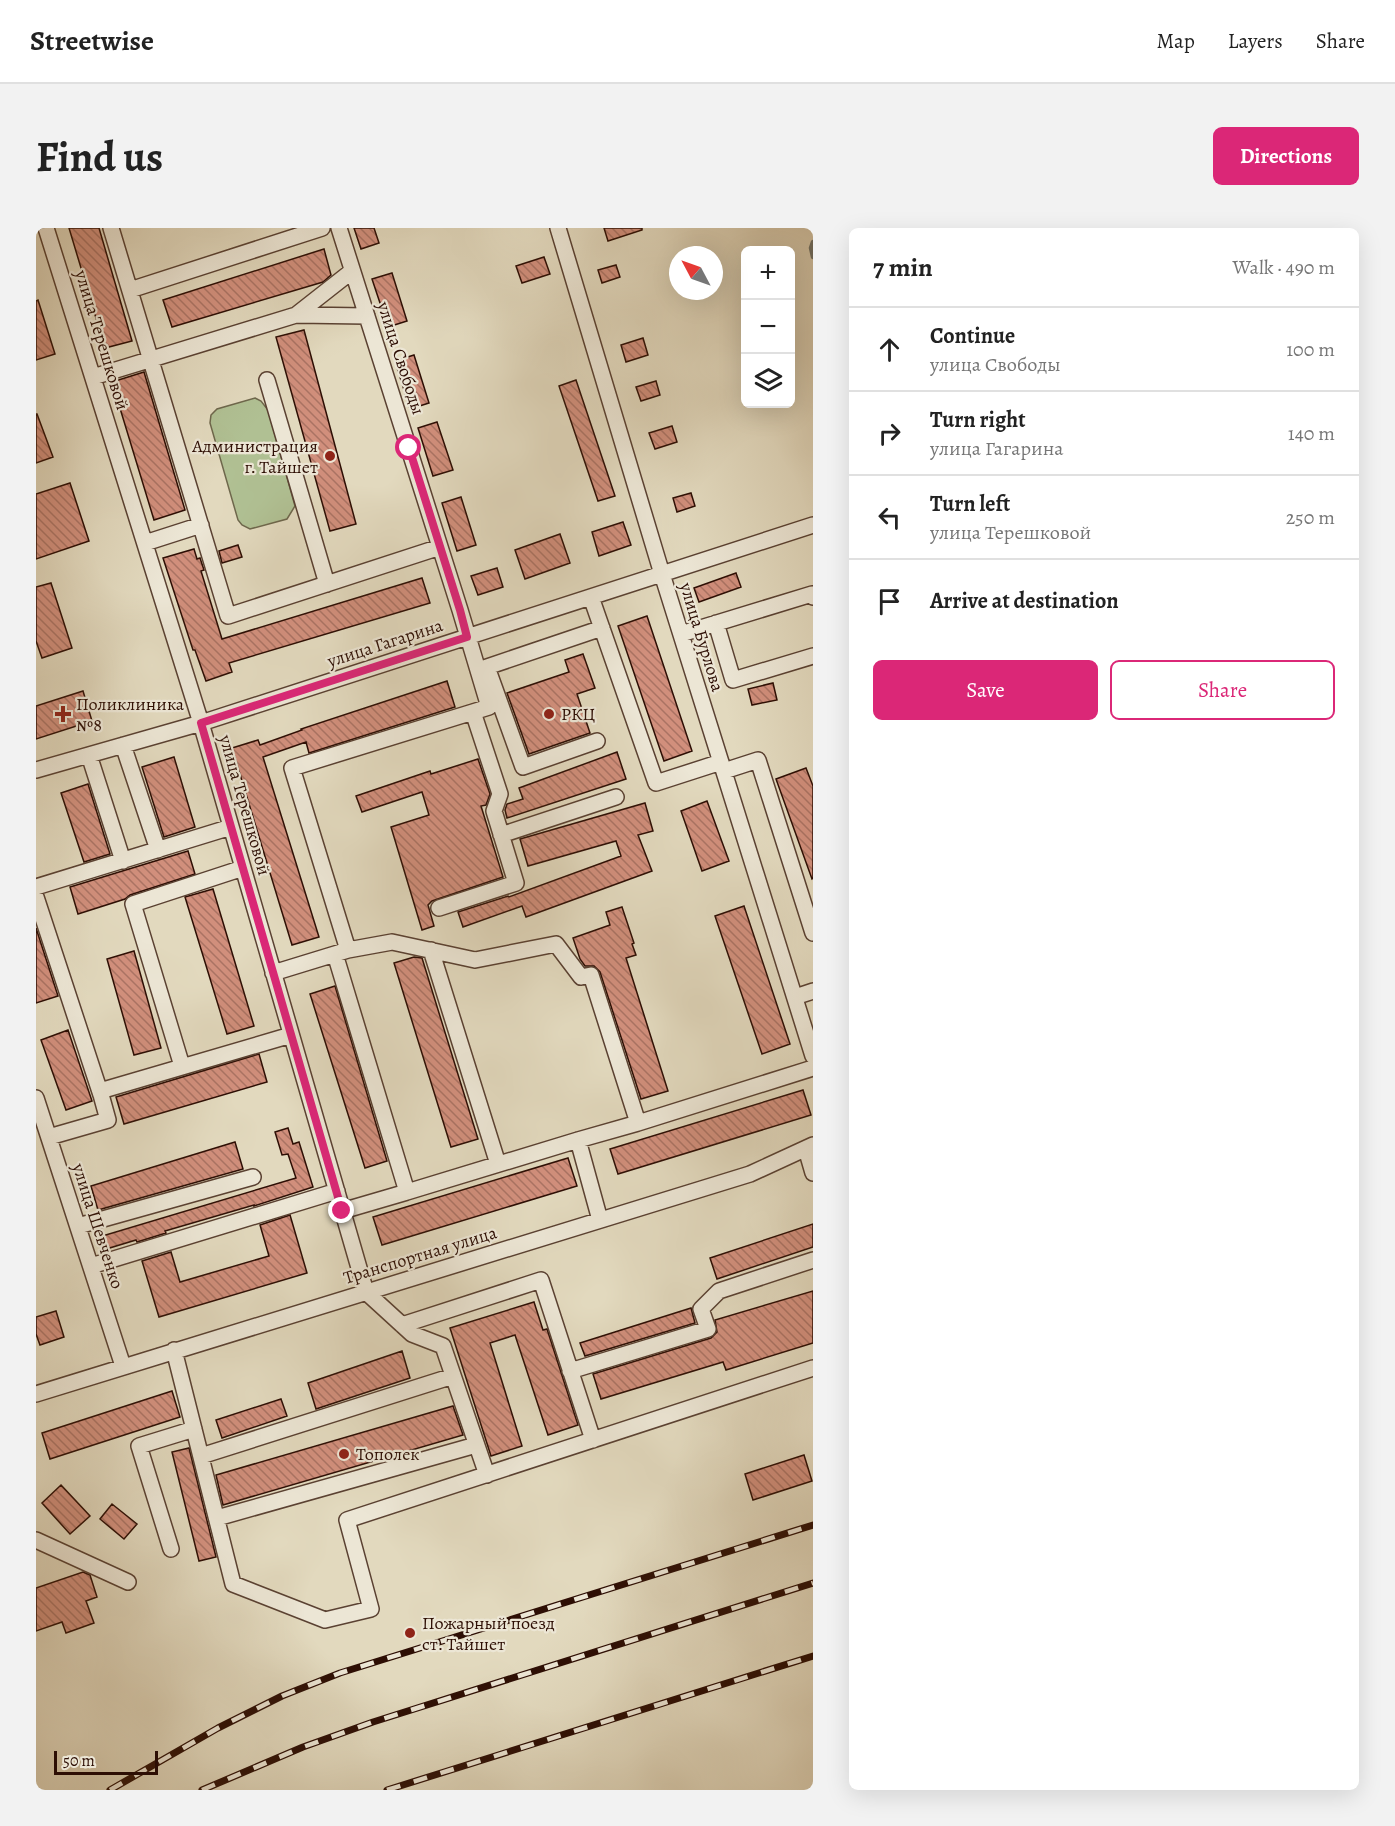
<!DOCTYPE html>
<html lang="en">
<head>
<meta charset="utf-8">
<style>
  body { margin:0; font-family:Alegreya,serif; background:#f2f2f2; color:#222 }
  .controls { position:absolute; right:18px; top:18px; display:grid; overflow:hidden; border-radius:9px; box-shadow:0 6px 24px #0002 }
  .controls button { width:54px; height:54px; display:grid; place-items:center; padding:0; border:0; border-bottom:2px solid #e0e0e0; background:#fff; color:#222; font:30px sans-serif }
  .compass { position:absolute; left:633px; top:18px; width:54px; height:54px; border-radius:50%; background:#fff; box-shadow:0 6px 24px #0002; rotate:311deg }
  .scale { position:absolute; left:18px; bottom:15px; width:104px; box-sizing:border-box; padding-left:6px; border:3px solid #2d0e04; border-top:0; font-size:16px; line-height:21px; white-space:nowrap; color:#2d0e04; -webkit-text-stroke:4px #ece6d5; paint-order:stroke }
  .stop { position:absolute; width:18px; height:18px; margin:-14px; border:4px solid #db2777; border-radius:50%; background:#fff }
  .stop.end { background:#db2777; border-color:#fff; box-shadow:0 2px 6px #0008 }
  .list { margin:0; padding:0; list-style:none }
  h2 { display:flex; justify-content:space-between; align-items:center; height:78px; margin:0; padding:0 24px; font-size:26px }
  h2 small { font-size:20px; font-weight:400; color:#767676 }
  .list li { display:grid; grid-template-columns:39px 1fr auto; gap:18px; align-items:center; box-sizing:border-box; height:84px; padding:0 24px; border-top:2px solid #e0e0e0 }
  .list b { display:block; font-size:22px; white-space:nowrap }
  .list p { margin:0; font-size:20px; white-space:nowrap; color:#767676 }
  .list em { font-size:20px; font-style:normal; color:#767676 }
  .actions { display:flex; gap:12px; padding:18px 24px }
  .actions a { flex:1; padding:14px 0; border:2px solid #db2777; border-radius:9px; text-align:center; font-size:21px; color:#db2777 }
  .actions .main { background:#db2777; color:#fff }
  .icon { flex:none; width:33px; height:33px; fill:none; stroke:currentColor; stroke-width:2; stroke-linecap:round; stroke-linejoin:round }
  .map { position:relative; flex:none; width:777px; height:1562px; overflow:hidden; border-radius:9px }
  header { display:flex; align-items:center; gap:36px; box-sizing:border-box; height:84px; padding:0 30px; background:#fff; border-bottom:2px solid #e0e0e0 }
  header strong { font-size:28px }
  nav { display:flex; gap:33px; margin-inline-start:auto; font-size:21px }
  .intro { display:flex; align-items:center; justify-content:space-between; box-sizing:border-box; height:144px; padding:0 36px }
  h1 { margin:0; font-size:42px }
  .button { padding:15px 27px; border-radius:9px; background:#db2777; color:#fff; font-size:21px; font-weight:700 }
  main { display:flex; gap:36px; padding:0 36px }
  aside { flex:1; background:#fff; border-radius:9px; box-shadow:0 6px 24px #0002 }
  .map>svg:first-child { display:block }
</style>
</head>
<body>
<header>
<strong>Streetwise</strong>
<nav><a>Map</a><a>Layers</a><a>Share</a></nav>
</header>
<div class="intro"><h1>Find us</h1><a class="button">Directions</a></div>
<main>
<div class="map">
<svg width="777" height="1562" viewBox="0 0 777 1562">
  <defs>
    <pattern id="building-back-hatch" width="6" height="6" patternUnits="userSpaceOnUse" patternTransform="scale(1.5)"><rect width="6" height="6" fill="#d18f7c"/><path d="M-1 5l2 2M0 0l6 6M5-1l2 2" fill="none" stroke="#aa7363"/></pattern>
  </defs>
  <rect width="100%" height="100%" fill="#e2d9be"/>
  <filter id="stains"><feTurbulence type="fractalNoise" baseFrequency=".00333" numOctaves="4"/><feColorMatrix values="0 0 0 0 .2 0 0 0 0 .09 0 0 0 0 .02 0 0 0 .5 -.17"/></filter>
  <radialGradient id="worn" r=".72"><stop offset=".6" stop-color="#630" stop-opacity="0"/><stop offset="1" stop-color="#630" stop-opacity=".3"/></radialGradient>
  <path fill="#b0c093" stroke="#6e674c" stroke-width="1.5" d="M219,170L225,173L232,182L259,278L251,291L214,301L206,297L202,292L174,195L175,187L181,181Z"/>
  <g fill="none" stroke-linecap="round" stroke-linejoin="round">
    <path stroke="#6c7571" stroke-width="4.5" d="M777,14L775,20L777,29"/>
  </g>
  <path fill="url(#building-back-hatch)" stroke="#2d0e04" stroke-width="1.5" d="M33,0H63L96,113L69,120Z
    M318,0H338L343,15L325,21Z
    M568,0H606V2L572,13Z
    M288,21L295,47L287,54L136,99L127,72Z
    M508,29L514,46L486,55L480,38Z
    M580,37L584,49L566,55L562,42Z
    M356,45L371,93L352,99L336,51Z
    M2,72L19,126L0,132V73Z
    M268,102L320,296L294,303L240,109Z
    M607,110L612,127L590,134L585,117Z
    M378,127L393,175L374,181L359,133Z
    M108,144L149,282L118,292L76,154Z
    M540,152L579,268L562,273L523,158Z
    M620,153L624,167L605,173L600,159Z
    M0,186H1L17,229L0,235Z
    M401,194L417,242L397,248L382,200Z
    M636,198L641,214L619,221L613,205Z
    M34,255L53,313L0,331V266Z
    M655,265L659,278L641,284L637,270Z
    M425,269L440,317L421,323L406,275Z
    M587,294L595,317L563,328L556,304Z
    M524,306L534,335L489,351L479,322Z
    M202,317L206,329L186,335L183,323Z
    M158,321L161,331L164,330L168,342L165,343L186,411L386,350L394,375L193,435L196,444L170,453L159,422H157L127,330Z
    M461,340L467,359L442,367L435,348Z
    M700,345L705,359L663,374L658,360Z
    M15,355L36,420L6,430L0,413V359Z
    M611,388L656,523L628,533L582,398Z
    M547,426L559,460L541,466L554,505L493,526L471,465L533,444L529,432Z
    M411,453L419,479L273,525L270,514L227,529L283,709L256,717L196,520L222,512L224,517L266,502L265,501Z
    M737,455L741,472L716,477L712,461Z
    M47,463L56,493L0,511V478Z
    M581,524L590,551L471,590L469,582L471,576L487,571L483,560Z
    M138,529L159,599L128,609L106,539Z
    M442,531L454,566L450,577L445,578L467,649L396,673L392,677L398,698L386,702L355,599L393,587L386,564L326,584L320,568L394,543L395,546Z
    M770,540L777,558V650L776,651L740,551Z
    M52,556L74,626L48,634L25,565Z
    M671,573L693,633L666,643L645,583Z
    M609,575L617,603L602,607L616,643L490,689L486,678L427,699L422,684L472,668L473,669L585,628L580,613L492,638L484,611Z
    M152,623L159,646L94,667L89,671L42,686L34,659Z
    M177,661L218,798L191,806L149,669Z
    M708,678L754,816L726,826L679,688Z
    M586,679L598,715L596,716L600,727L590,730L632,863L605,871L564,744L558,738H549L544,731L537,710L574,697L570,684Z
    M0,700L22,768L0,775Z
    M98,723L125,820L98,827L71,731Z
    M378,729L386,730L442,911L415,919L358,735Z
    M299,758L351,933L329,940L274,766Z
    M32,802L56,873L30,882L5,812Z
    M223,826L231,854L88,896L80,869Z
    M767,862L775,887L582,946L574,921Z
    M252,900L257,916L263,914L277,959L218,978V977L129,1003L130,1005L101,1014L100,1012L67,1022L63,1009L260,950L252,926L246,927L239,904Z
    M199,914L207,941L62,982L55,958Z
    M532,930L541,958L346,1017L337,989Z
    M254,987L271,1045L123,1089L106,1033L135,1024L144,1054L233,1028L224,997Z
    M777,996V1019L681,1051L674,1030Z
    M777,1063V1115L690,1142L687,1134L565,1171L557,1146L675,1110L681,1104L679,1092Z
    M498,1074L507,1102L511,1101L542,1197L512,1207L479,1107L454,1115L486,1218L455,1228L414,1100Z
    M655,1080L659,1095L549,1128L544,1115Z
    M20,1083L28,1109L4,1117L0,1106V1089Z
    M366,1123L374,1150L280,1181L272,1155Z
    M136,1163L144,1189L14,1231L6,1205Z
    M245,1171L251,1188L186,1210L180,1192Z
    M417,1178L427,1207L187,1277L180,1247Z
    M153,1220L180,1329L163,1333L136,1224Z
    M768,1227L776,1253L717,1272L709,1246Z
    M25,1257L54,1288L34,1306L6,1275Z
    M76,1276L101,1296L88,1311L64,1291Z
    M47,1344L54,1347L61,1369L50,1373L58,1395L30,1405L26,1394L0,1403V1360Z"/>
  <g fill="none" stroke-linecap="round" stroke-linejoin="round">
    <defs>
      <path id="minor" d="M10,0L165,495L330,1064L376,1106L407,1118L451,1247
        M75,0L192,388L404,319
        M522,0L626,346L777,828
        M94,62L286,0
        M260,87L331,88
        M57,149L260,87L316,43
        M231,152L291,356
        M109,315L165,297
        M555,369L620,555L685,534
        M680,395L697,452L777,428
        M645,406L776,366L777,369
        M451,439L487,539L561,513
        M442,442L566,400
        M87,517L122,622
        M53,527L87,633
        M0,542L165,495L777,297
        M688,543L722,532L777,705
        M465,607L580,569
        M0,659L195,599
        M0,669L65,867
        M403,680L480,655L458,583L464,566L437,484
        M312,722L356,714L439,732L520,716L545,749L555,747L602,895
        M395,722L462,936
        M299,726L371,964L306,983
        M237,745L312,722L256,540L453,479L424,382L303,0
        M759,769L777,763
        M146,838L97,676L207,640
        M0,870L87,1138
        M13,909L72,892L64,863L255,807
        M542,912L564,992
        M770,921L777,945
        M371,964L542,912L602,895L777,840
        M42,998L217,949
        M55,1038L301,963
        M366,1097L505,1052L557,1212
        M138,1122L197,1356L289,1392L335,1381L311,1292L777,1140
        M534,1143L672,1101L665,1081L683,1063L777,1032
        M0,1166L714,946L777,917
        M165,1228L417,1148
        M181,1290L440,1217
        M0,1312L92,1354
        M135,1321L103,1218L158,1201"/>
    </defs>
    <use href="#minor" stroke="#5a4132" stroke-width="18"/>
    <use href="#minor" stroke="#ece6d5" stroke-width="15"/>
    <defs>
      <path id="rail" d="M74,1562L182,1500L246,1468L304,1445L777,1297
        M166,1562L267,1519L337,1494L777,1355
        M351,1562L777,1428"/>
    </defs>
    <use href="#rail" stroke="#2d0e04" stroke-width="7"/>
    <use href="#rail" stroke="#ece6d5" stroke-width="4.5" stroke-dasharray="14" stroke-linecap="butt"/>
  </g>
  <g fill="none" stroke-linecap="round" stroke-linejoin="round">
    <path stroke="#db2777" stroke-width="8" d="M306,983L165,495L431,409L424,382L373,220"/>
  </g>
  <g fill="#8f2418" stroke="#ece6d5" stroke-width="2">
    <circle cx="294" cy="228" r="6"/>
    <path d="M24 477h6v6h6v6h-6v6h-6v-6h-6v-6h6z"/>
    <circle cx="513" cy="486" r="6"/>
    <circle cx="308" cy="1226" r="6"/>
    <circle cx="374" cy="1405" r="6"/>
  </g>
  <g text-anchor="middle" stroke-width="4.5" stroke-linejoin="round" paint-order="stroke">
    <g font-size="18" fill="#2d0e04" stroke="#ece6d5">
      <text transform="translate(66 112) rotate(73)" y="6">улица Терешковой</text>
      <text transform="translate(365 130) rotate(72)" y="6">улица Свободы</text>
      <text transform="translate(666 409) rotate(73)" y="6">улица Бурлова</text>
      <text transform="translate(349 415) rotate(-18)" y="6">улица Гагарина</text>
      <text transform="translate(209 577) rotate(74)" y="6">улица Терешковой</text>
      <text transform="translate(62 998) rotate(72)" y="6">улица Шевченко</text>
      <text transform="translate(384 1027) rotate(-17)" y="6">Транспортная улица</text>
    </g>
    <g font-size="18" fill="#2d0e04" stroke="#ece6d5" text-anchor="start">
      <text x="282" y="224" text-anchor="end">Администрация<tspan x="282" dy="21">г. Тайшет</tspan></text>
      <text x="40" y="482">Поликлиника<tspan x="40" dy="21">№8</tspan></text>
      <text x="525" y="492">РКЦ</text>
      <text x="320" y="1232">Тополек</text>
      <text x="386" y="1401">Пожарный поезд<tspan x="386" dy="21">ст. Тайшет</tspan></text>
    </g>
  </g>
  <rect width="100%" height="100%" filter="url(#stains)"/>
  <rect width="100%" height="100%" fill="url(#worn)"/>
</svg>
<div class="controls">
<button>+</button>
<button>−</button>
<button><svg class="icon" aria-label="layers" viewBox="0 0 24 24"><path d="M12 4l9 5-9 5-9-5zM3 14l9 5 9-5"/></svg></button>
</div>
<svg class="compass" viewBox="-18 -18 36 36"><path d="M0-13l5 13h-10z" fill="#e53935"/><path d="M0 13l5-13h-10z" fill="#767676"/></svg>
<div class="scale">50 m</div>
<div class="stop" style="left:373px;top:220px"></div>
<div class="stop end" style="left:306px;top:983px"></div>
</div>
<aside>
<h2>7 min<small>Walk · 490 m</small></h2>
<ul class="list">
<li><svg class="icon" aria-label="ahead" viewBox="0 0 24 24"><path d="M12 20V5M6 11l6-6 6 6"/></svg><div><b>Continue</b><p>улица Свободы</p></div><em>100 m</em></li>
<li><svg class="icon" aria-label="right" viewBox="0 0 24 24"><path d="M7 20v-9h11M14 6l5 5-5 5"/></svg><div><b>Turn right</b><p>улица Гагарина</p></div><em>140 m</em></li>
<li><svg class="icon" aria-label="left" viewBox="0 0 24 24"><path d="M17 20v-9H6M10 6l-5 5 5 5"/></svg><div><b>Turn left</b><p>улица Терешковой</p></div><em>250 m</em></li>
<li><svg class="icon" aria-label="arrive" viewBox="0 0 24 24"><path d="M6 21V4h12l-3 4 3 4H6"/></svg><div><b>Arrive at destination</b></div></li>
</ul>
<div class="actions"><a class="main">Save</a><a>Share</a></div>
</aside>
</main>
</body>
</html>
